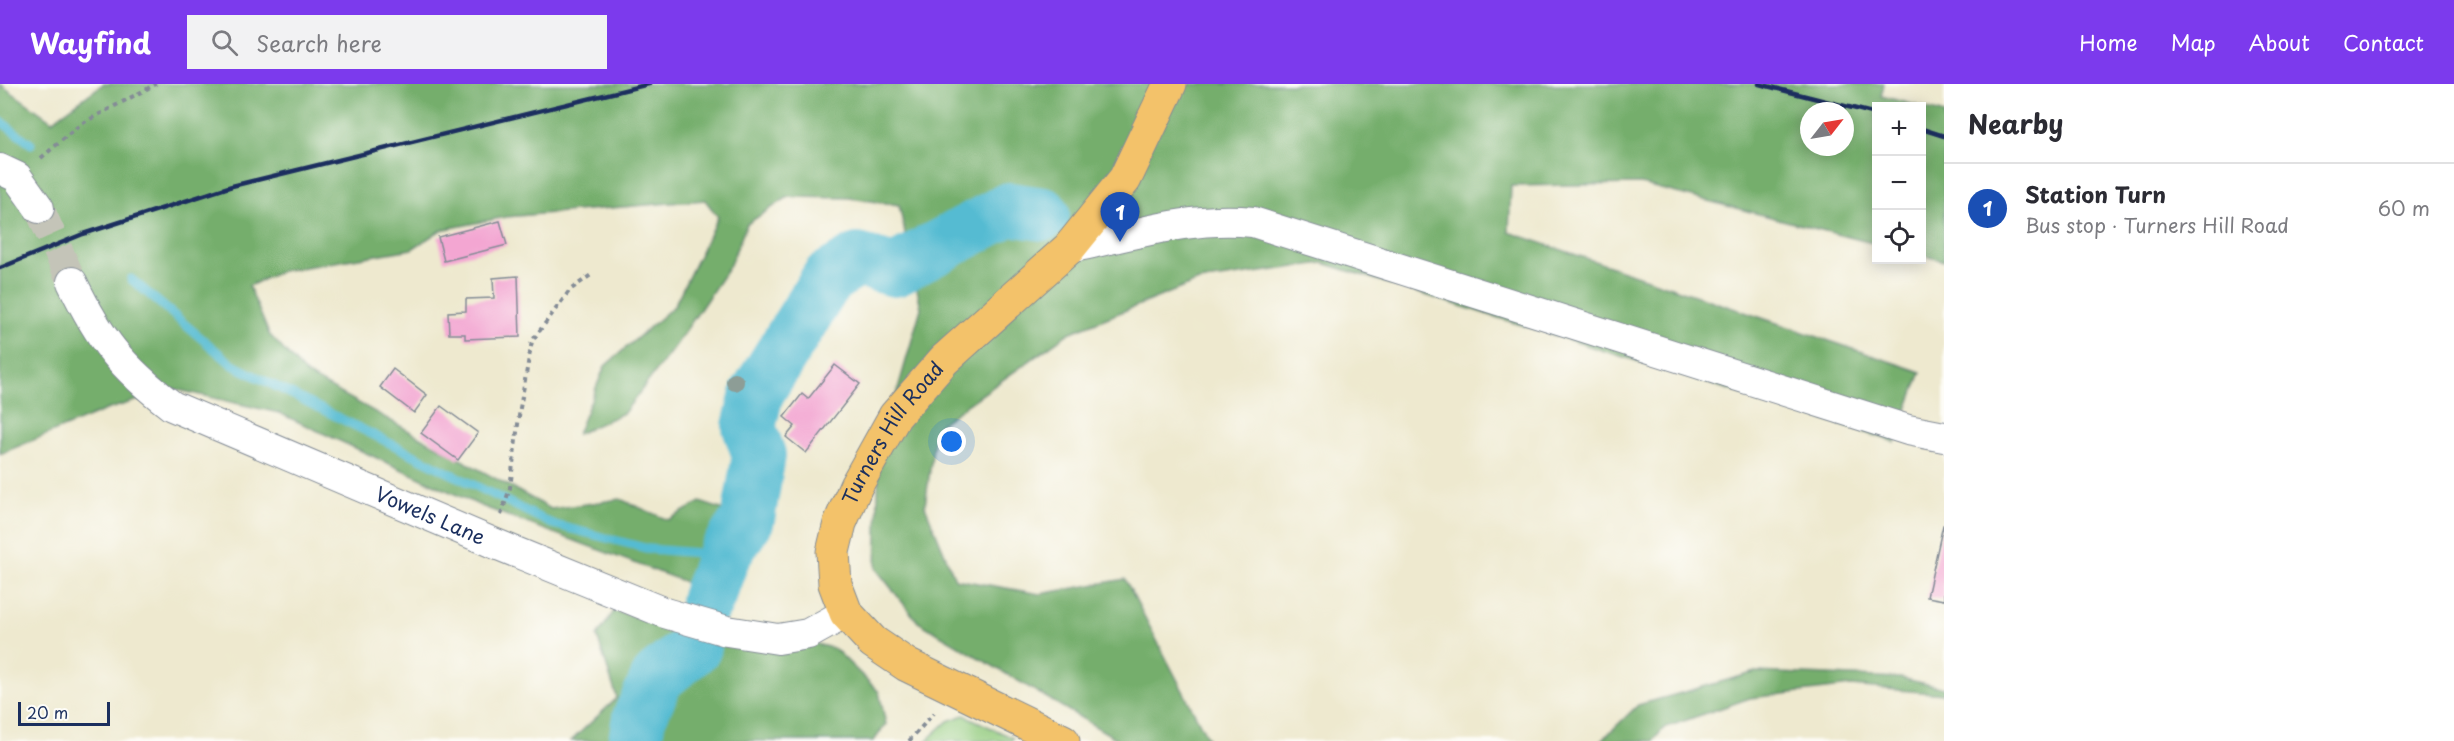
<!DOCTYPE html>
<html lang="en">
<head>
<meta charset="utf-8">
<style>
  body { margin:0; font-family:"Playpen Sans",sans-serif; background:#f2f2f3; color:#2b2b33 }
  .controls { position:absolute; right:18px; top:18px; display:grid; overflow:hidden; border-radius:0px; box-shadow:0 3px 15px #0003 }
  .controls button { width:54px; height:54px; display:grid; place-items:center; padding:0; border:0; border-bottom:2px solid #e1e1e2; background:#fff; color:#2b2b33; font:30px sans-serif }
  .compass { position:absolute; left:1800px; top:18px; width:54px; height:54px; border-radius:50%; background:#fff; box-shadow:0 3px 15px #0003; rotate:59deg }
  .scale { position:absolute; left:18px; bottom:15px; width:92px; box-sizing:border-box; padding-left:6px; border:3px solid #1b2f5e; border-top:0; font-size:16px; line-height:21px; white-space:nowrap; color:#1b2f5e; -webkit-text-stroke:4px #fdfcf7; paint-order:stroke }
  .you { position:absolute; left:952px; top:358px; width:21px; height:21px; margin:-15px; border:4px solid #fff; border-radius:50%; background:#1a73e8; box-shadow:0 0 0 9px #1a73e833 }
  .badge { display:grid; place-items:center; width:39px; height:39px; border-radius:50%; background:#7c3aed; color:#fff; font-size:20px; font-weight:700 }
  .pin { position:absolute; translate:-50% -50px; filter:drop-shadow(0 2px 3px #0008) }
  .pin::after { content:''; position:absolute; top:32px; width:21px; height:18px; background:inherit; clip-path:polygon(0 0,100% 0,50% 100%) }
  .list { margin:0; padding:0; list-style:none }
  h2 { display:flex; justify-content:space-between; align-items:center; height:78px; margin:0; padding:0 24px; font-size:26px }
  h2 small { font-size:20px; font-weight:400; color:#7c7c81 }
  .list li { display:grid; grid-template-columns:39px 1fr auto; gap:18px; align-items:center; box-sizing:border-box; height:90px; padding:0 24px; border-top:2px solid #e1e1e2 }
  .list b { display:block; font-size:22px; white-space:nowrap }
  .list p { margin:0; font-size:20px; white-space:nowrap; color:#7c7c81 }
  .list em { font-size:20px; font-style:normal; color:#7c7c81 }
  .icon { flex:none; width:33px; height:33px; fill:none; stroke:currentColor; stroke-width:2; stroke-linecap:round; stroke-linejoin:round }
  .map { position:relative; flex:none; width:1944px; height:657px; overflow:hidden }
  header { display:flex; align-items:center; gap:36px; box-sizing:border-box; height:84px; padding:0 30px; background:#7c3aed; color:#fff }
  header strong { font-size:28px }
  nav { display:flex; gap:33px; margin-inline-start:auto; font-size:21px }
  .search { width:420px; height:54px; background:#f2f2f3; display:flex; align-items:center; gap:15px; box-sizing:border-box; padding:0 21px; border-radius:0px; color:#7c7c81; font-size:22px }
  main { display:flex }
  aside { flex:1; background:#fff }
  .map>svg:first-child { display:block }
</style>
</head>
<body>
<header>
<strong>Wayfind</strong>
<div class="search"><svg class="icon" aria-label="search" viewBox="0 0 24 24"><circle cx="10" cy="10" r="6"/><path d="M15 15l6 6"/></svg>Search here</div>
<nav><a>Home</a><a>Map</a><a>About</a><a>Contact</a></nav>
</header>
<main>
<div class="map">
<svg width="1944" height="657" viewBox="0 0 1944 657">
  <rect width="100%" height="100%" fill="#fdfcf7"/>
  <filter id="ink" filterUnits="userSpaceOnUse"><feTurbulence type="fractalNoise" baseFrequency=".0167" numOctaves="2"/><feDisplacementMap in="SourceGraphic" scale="12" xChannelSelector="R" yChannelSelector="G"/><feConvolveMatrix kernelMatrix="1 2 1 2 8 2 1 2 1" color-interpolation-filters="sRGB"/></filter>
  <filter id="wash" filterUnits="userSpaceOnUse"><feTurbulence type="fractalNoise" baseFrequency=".008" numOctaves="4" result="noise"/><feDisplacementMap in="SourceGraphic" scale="24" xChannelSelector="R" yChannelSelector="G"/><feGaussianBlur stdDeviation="1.35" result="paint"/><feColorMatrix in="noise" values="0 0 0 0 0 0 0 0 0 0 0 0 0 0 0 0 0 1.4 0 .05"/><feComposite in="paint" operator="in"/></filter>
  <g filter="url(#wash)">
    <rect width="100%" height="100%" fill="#eee9cf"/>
    <path fill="#91ca7d" stroke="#567c6e" stroke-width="1.5" d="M964,631L1013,654L1011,657H926L948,637Z"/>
    <path fill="#74ae6c" stroke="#486e65" stroke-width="1.5" fill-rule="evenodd" d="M0,0L52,37L103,0H1884L1881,12L1919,22H1876V160L1641,100L1511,102L1509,148L1921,288L1895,358L1323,179L1199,197L1069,249L936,343L925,422L955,495L1040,510L1125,495L1209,657H1120L918,538L876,485L879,371L921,224L899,121L849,114L788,113L747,140L729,183L676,261L624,329L577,350L605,282L674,222L718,133L705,116L506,133L441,146L412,165L282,187L249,202L269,250L306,290L551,425L620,415L668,436L700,418L745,433L710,497L701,504L481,422L279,329L174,305L106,326L0,370ZM1809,27H1845V63H1809Z
      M1922,23L1944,30V177L1922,171Z
      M614,527L706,551L813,559L835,565L879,608L886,640L874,657H571L617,614L597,552Z
      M1756,588L1901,594L1944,604V610L1851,602L1750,614L1664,644L1653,657H1601L1638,621Z"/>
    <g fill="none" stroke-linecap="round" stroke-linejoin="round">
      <path stroke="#54bbd2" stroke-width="9" d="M0,37L31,60
        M131,195L233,281L552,440L649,465L724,471"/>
      <path stroke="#54bbd2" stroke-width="54" d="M707,517L724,471L748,435L759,371L749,343L757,309L828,194L858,176L895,186L1009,125L1043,130
        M635,657L639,634L658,593L695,563"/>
    </g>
    <g id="blocks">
      <path fill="#f3a6d2" d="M500,137L507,161L444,177L438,153Z
        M518,192L520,253L465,255V250H449L448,228L466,227V215L494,214L493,194Z
        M835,281L860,300L806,369L786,353L795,342L784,333L802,310L808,315Z
        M393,285L427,311L414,329L380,303Z
        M441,322L478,349L458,376L421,349Z
        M1943,441H1944V516L1927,513Z"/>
    </g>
  </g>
  <g filter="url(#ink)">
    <use href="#blocks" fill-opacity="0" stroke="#848c96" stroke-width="1.5"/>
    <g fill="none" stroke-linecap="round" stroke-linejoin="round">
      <path stroke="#c4c4b8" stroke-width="30" stroke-dasharray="30 15" stroke-linecap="butt" d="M39,124L72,198"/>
      <defs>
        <g id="minor">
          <path d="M0,85L17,93L39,124"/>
          <path d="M1069,164C1129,152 1192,131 1253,138L1908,346L1944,353"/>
          <path id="s1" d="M72,198C100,256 121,283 172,322L491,458L665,529L727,547L778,555L808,550L846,529"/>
        </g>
        <g id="major">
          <path id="s2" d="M1063,657L907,581L873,558L846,529L835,500L833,468L840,439L856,402L895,332L944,276L1069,164L1125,95L1170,0"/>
        </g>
      </defs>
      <use href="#minor" stroke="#848c96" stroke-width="32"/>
      <use href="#major" stroke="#848c96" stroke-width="35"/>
      <path stroke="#848c96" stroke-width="4" stroke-dasharray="4.5 4.5" stroke-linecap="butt" d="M41,74L81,40L156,0
        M501,431L510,404L520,324L532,257L570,206L591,191
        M909,657L934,629"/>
      <use href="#minor" stroke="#fff" stroke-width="30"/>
      <use href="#major" stroke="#f3c26a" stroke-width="33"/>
      <path stroke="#1b2f5e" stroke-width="4.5" d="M1759,0L1876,30
        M1922,45L1944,52
        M0,184L83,150L232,102L649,0"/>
    </g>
    <circle fill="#8d9d96" cx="735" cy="298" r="9"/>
  </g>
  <g text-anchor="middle" stroke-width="6" stroke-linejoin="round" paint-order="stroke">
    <g font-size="20" fill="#1b2f5e" stroke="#fdfcf7">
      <text dy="7" stroke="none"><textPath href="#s2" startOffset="452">Turners Hill Road</textPath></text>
      <text dy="7" stroke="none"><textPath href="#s1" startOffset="442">Vowels Lane</textPath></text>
    </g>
  </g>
</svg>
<div class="controls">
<button>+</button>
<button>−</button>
<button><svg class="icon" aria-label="locate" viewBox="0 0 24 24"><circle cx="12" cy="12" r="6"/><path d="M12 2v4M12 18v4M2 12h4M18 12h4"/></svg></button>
</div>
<svg class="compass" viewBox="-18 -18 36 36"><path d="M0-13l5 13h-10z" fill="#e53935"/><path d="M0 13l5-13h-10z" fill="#7c7c81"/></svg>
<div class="scale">20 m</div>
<div class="you"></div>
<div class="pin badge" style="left:1120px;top:158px;background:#1a4fb4">1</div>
</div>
<aside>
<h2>Nearby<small></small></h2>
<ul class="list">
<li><span class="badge" style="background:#1a4fb4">1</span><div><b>Station Turn</b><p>Bus stop · Turners Hill Road</p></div><em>60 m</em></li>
</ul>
</aside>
</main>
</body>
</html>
